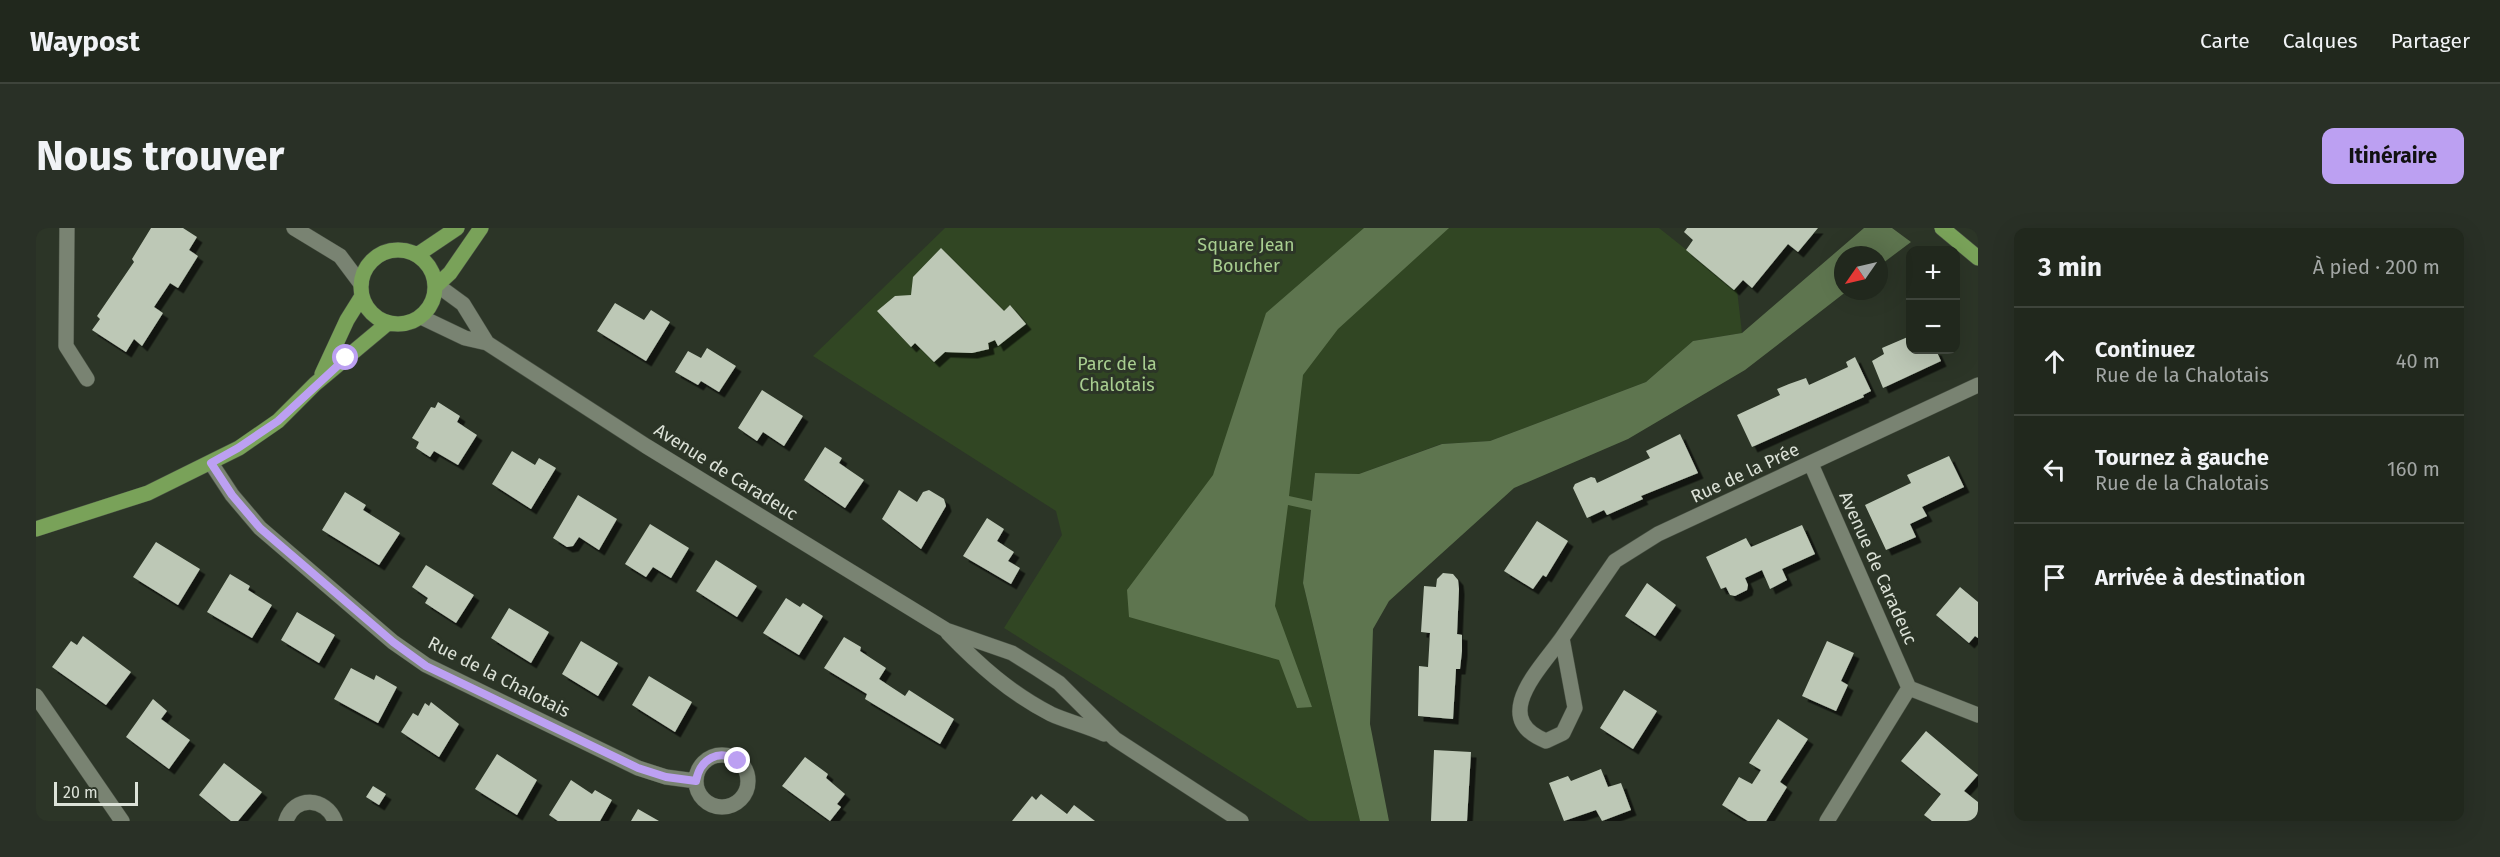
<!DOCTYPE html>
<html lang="fr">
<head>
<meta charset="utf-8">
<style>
  body { margin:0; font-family:"Fira Sans",sans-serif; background:#293026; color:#f1f3f6 }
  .controls { position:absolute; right:18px; top:18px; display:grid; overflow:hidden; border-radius:12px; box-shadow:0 6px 24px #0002 }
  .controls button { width:54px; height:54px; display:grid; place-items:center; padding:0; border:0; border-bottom:2px solid #3e443b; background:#21281d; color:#f1f3f6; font:30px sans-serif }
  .compass { position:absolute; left:1798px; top:18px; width:54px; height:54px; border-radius:50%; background:#21281d; box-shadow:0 6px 24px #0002; rotate:236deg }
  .scale { position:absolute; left:18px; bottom:15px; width:84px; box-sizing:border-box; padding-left:6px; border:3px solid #dce2d8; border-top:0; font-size:16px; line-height:21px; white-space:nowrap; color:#dce2d8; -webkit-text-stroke:4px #2c3527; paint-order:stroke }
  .stop { position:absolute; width:18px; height:18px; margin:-14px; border:4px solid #bca0f2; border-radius:50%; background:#fff }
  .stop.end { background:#bca0f2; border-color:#fff; box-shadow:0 2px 6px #0008 }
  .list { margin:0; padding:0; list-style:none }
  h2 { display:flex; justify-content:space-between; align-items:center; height:78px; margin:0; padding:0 24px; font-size:26px }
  h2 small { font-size:20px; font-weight:400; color:#a2a6a4 }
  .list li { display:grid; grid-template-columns:39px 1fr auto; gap:18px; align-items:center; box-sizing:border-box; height:108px; padding:0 24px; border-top:2px solid #3e443b }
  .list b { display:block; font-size:22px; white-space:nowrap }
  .list p { margin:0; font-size:20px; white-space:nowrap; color:#a2a6a4 }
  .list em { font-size:20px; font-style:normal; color:#a2a6a4 }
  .icon { flex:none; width:33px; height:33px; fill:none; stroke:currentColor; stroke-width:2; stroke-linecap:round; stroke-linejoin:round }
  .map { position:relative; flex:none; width:1942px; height:593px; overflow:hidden; border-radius:12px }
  header { display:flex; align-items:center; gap:36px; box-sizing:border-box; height:84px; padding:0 30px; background:#21281d; border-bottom:2px solid #3e443b }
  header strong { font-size:28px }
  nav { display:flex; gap:33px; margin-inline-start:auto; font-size:21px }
  .intro { display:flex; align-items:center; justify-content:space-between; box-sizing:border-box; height:144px; padding:0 36px }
  h1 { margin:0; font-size:42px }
  .button { padding:15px 27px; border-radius:12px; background:#bca0f2; color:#111; font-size:21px; font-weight:700 }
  main { display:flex; gap:36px; padding:0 36px }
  aside { flex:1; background:#21281d; border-radius:12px; box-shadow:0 6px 24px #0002 }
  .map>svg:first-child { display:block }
</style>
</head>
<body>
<header>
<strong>Waypost</strong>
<nav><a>Carte</a><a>Calques</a><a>Partager</a></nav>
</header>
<div class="intro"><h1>Nous trouver</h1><a class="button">Itinéraire</a></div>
<main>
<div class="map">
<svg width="1942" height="593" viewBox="0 0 1942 593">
  <defs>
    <filter id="shadow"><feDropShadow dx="5.5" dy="5.5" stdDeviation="0" flood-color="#0009"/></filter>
  </defs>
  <rect width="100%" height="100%" fill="#2c3527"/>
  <path fill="#314623" d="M909,0H1623L1701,62L1706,105L1657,113L1610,154L1454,213L1405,216L1323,246L1279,245L1267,355L1324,593H1273L968,400L1026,307L1020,283L777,128Z"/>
  <path fill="#5e754f" d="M1328,0H1413L1302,101L1267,147L1253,268L1276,273L1279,245L1323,246L1406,216L1454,213L1610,154L1657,113L1706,105L1828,0H1856L1875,14L1843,38V27H1807V63H1811L1709,142L1592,211L1478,260L1353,373L1337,401L1334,496L1353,593H1324L1267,355L1275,282L1252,277L1239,378L1276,479L1261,480L1243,432L1093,389L1091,362L1177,247L1230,85Z"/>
  <path fill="#bdc8b6" filter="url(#shadow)" d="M115,0H147L161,9L153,22L162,28L142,60L134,55L118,79L127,85L106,118L98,111L90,124L56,102L64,91L61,88L98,34L96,31Z
    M1651,0H1782L1762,24L1752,16L1716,60L1707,52L1698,62L1650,22L1657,12L1648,4Z
    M905,20L968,83L974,77L990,96L962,118L959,112L952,115L953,121L936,125L909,124L898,134L879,115L875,119L841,83L859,68L875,67L877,49Z
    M579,75L608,92L615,82L634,94L610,133L561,103Z
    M1874,108V122H1900L1905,133L1847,160L1836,133L1848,126L1846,120Z
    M671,120L700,138L683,164L665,153L662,157L639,144L652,123L665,130Z
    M1819,129L1835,163L1827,167L1828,169L1716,219L1701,187L1744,167L1741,161L1753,156L1770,150L1773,157L1812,139L1810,134Z
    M726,162L767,188L748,218L727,204L721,213L702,200Z
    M402,174L424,188L421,194L441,207L422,237L398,223L394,229L380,220L383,214L376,210L395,179L399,180Z
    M1644,206L1662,245L1605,268L1607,271L1571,287L1568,282L1551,290L1537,260L1539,256L1555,249L1559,250L1561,255L1614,230L1610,223Z
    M789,219L806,230L803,235L828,252L809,280L768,252Z
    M476,223L499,237L503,230L520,240L495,281L456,256Z
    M1913,228L1928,259L1886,279L1891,288L1874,296L1880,309L1850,322L1829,277L1875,255L1871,247Z
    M863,262L881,274L887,264L893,262L908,271L910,278L885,321L846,291Z
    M309,264L330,277L327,282L364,305L343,337L286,302Z
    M542,267L581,291L563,322L543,309L537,318L531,319L517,310Z
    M951,290L968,301L961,313L978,324L972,333L984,340L975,356L927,328Z
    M1501,293L1532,313L1510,349L1507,347L1497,361L1468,343Z
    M614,296L653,320L635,350L617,339L610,349L589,336Z
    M1766,297L1779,326L1746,341L1751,352L1734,361L1726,342L1709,350L1712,357L1711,362L1699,368L1694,367L1690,359L1685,361L1670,329L1710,310L1715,319Z
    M120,314L164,341L142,377L97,349Z
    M680,332L721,358L701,389L660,363Z
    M390,337L438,367L420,395L389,375L392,370L376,359Z
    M1407,345L1417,346L1422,352L1423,361L1421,406L1426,407V423L1424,441H1420L1417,491L1382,488L1383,438L1392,439L1394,405L1385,404L1388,358L1400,359L1401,351Z
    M194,346L214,358L212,362L236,377L216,410L171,384Z
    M1611,355L1640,377L1619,408L1589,388Z
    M1924,359L1942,374V410L1939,408L1933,415L1900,387Z
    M750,370L764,379L767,375L787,388L763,427L727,405Z
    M473,380L513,404L495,435L455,410Z
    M261,384L299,407L283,435L245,412Z
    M47,408L95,444L70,477L16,439L35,413L41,417Z
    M808,409L825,419L824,423L850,440L843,451L869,468L873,462L918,491L904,516L829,471L831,466L788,440Z
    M545,413L582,435L562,468L526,446Z
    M1791,413L1818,425L1805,453L1812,457L1800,483L1766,468Z
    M315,440L338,452L340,447L361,459L342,495L298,471Z
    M613,448L656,474L639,504L596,477Z
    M1588,462L1621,483L1597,521L1564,500Z
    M117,471L131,483L125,491L154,512L133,541L90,509Z
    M395,474L423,496L403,529L365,504L377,485L382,488L389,475L393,478Z
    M1742,491L1772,511L1744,554L1751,559L1730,593H1712L1686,577L1703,549L1716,556L1725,542L1713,535Z
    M1890,503L1942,547L1928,563L1942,574V593H1896L1888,587L1905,566L1865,533Z
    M1398,522L1435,524L1431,593H1395Z
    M461,526L501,552L481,587L439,561Z
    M769,529L792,546L790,550L809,566L801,576L805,579L794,593L746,558Z
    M188,535L226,564L202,593H195L163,567Z
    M1565,541L1572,559L1585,555L1595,582L1566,593L1560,582L1528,593L1513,555L1532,548L1535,553Z
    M535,552L556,566L559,562L576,572L564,593H522L513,587Z
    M337,558L350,566L343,577L330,569Z
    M1005,566L1031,586L1038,577L1059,593H976L996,568L1000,572Z
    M602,581L623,593H595Z"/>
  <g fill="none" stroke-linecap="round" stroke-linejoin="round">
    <defs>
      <path id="minor" d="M31,0L30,118L51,151
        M258,0L304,28L325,56
        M401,57L427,76L451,115
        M385,89L429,110L451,115L610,218L910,402L976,425L1000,440L1023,455L1079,511L1205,593
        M175,235L196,267L224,300L357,414L390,437L602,540L630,549L660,553
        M1775,236L1873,460L1791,593
        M912,405C943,437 974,465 1015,486C1030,493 1051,498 1068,506
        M1526,410L1579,333L1622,306L1942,157
        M1526,410L1539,480L1527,505L1510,513C1453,490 1504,441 1526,410Z
        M1873,460L1942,487
        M0,468L86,593
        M660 553a26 26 0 1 1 52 0a26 26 0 1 1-52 0Z
        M250,593C258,567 290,569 299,593"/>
      <path id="major" d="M1906,0L1942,30
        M325 59a37 37 0 1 1 74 0a37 37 0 1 1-74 0Z
        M381,27L421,0
        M401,57L414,45L445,0
        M286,146L311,92L326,68
        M0,301L112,265L203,220L242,193L279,156L352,95"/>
    </defs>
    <use href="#minor" stroke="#485043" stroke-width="16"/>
    <use href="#major" stroke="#485043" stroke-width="16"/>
    <use href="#minor" stroke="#798372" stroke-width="15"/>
    <use href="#major" stroke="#79a259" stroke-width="15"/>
  </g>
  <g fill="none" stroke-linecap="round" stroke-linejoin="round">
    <path stroke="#bca0f2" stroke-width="8" d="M310,130L242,193L202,220L175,235L196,267L224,300L357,414L390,438L602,540L630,549L660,553C664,531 683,520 702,533"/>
  </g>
  <g text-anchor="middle" stroke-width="6" stroke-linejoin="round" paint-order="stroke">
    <g font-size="18" fill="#a8ce90" stroke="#2c3527">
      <text x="1210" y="23">Square Jean<tspan x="1210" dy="21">Boucher</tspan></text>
      <text x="1081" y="142">Parc de la<tspan x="1081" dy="21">Chalotais</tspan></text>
    </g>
    <g font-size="18" fill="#dce2d8" stroke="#2c3527">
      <text transform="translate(690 244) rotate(32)" y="6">Avenue de Caradeuc</text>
      <text transform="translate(1709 245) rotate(-25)" y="6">Rue de la Prée</text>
      <text transform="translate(1842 340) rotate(66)" y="6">Avenue de Caradeuc</text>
      <text transform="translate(463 449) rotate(27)" y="6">Rue de la Chalotais</text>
    </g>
  </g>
</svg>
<div class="controls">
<button>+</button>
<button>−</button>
</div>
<svg class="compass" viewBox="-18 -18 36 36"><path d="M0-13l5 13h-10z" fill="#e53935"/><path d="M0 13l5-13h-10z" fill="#a2a6a4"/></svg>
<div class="scale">20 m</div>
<div class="stop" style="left:310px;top:130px"></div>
<div class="stop end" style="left:702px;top:533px"></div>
</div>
<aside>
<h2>3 min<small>À pied · 200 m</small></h2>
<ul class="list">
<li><svg class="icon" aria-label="ahead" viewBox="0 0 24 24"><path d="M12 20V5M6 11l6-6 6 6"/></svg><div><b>Continuez</b><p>Rue de la Chalotais</p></div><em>40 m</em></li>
<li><svg class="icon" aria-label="left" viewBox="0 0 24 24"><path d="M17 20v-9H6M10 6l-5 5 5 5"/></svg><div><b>Tournez à gauche</b><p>Rue de la Chalotais</p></div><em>160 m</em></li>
<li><svg class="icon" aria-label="arrive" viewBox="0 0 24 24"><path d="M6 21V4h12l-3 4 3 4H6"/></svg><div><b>Arrivée à destination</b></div></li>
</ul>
</aside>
</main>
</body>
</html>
